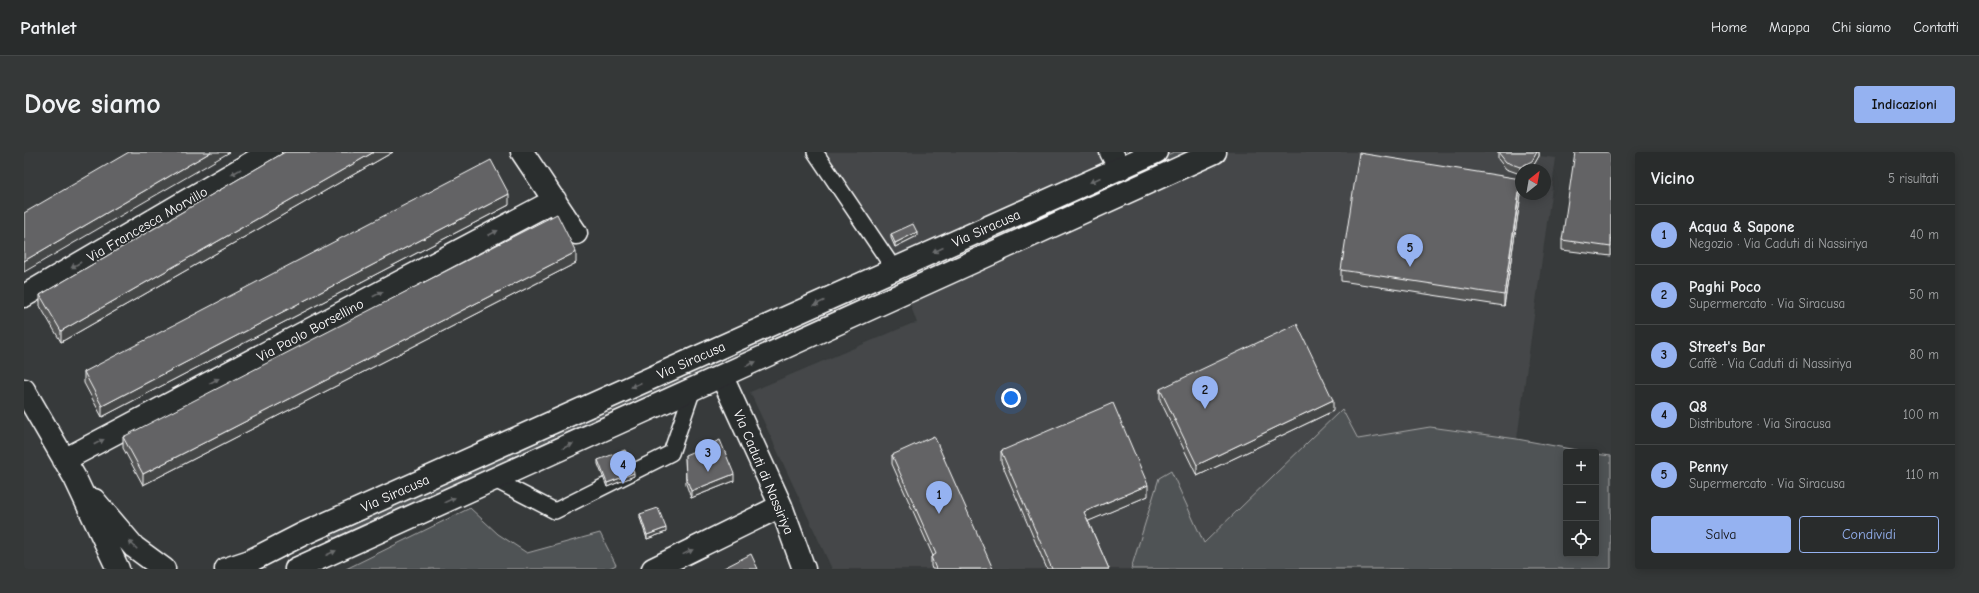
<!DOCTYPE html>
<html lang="it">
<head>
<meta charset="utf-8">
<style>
  body { margin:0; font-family:"Comic Neue",sans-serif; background:#353838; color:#f1f3f6 }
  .controls { position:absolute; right:12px; bottom:12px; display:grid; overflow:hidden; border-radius:4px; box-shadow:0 2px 10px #0003 }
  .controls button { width:36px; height:36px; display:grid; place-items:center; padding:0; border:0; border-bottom:1px solid #454848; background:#292c2c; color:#f1f3f6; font:20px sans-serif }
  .compass { position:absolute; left:1491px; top:12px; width:36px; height:36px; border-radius:50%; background:#292c2c; box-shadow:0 2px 10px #0003; rotate:31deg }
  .you { position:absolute; left:987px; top:246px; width:14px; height:14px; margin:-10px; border:3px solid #fff; border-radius:50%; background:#1a73e8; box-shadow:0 0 0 6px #1a73e833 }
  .badge { display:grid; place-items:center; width:26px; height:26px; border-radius:50%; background:#95b2f1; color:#111; font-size:13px; font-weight:700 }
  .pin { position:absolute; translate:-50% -33px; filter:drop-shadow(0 1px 2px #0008) }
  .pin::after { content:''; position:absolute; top:21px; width:14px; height:12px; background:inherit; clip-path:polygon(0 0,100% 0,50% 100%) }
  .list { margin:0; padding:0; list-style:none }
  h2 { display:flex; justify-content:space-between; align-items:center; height:52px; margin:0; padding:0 16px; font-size:17px }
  h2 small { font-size:13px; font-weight:400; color:#a5a7a9 }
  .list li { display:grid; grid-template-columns:26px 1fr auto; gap:12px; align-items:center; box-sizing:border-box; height:60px; padding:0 16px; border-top:1px solid #454848 }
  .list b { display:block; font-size:15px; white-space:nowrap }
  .list p { margin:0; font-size:13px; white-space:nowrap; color:#a5a7a9 }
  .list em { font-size:13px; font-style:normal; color:#a5a7a9 }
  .actions { display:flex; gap:8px; padding:12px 16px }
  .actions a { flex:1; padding:9px 0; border:1px solid #95b2f1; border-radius:4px; text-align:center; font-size:14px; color:#95b2f1 }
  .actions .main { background:#95b2f1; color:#111 }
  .icon { flex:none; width:22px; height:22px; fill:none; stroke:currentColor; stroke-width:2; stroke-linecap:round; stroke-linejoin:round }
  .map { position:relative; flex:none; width:1587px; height:417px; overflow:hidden; border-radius:4px }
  header { display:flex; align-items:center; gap:24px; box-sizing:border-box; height:56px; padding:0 20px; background:#292c2c; border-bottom:1px solid #454848 }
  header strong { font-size:19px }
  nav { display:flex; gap:22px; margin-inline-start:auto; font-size:14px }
  .intro { display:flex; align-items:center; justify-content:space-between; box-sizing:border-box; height:96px; padding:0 24px }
  h1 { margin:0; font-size:28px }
  .button { padding:10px 18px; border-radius:4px; background:#95b2f1; color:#111; font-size:14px; font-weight:700 }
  main { display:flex; gap:24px; padding:0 24px }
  aside { flex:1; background:#292c2c; border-radius:4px; box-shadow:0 2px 10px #0003 }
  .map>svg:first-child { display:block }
</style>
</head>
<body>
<header>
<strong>Pathlet</strong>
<nav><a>Home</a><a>Mappa</a><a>Chi siamo</a><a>Contatti</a></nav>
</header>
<div class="intro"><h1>Dove siamo</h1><a class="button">Indicazioni</a></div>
<main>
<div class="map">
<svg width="1587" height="417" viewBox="0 0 1587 417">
  <rect width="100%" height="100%" fill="#373a3b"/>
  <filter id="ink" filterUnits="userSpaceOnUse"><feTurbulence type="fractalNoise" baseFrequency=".025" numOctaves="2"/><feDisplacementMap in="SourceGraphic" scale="8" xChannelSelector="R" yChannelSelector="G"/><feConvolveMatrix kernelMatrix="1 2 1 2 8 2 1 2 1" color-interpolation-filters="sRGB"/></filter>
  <g filter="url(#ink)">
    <path fill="#444748" d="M802,0H1474V7L1497,22V42H1521V18H1504L1508,16L1515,4L1532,6L1493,287L1406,275L1334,287L1318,258L1179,391L1147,319L1136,326L1107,417H808L726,240L887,172L893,171L866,97Z"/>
    <path fill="#505354" stroke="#a8a9aa" d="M1150,0H1163L308,387L306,383Z
      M1318,257L1334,287L1406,275L1493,287L1563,300H1542V402H1572V302L1587,304V417H1107L1135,326L1147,319L1180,391Z
      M446,356L474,382L503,401L576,381L592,413L584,417H322Z"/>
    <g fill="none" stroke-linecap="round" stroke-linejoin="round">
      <defs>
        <path id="lane" d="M791,0L870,117
          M471,328L531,359L647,301L669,237"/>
        <path id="street" d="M498,0L552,81
          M1087,0L1096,17
          M0,144L246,0
          M698,225L757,354L780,417
          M0,238L51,326L94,417
          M40,308L531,48
          M70,348L110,395L140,417
          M629,417L757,354"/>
        <path id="secondary" d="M202,417L226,409L279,382L1132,0
          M272,417L1191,0"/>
      </defs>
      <use href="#lane" stroke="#fff" stroke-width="18"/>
      <use href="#street" stroke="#fff" stroke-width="25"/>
      <use href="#secondary" stroke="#fff" stroke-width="25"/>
      <use href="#lane" stroke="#2a2d2e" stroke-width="15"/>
      <use href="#street" stroke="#2a2d2e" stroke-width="22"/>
      <use href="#secondary" stroke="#2a2d2e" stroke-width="22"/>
    </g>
    <path fill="#555657" stroke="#fff" d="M261,0H369L37,190L16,154V143Z
      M1474,0H1515V4L1508,16L1497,18V22H1496L1482,17L1474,7Z
      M1587,0V104L1538,98V88Z
      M1497,27V42L1480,154L1317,129V118Z
      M485,53L78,265L60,231V220Z
      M867,82L893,84L871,95L867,86Z
      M552,111L119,333L99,296V285Z
      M1136,237L1309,259L1173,324L1136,248Z
      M977,299L1124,344L1064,369L1085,417H1023L977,310Z
      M661,303L710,329L667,346L662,332Z
      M868,303L969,417H908L907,414V405L909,404L868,312Z
      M574,308L610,324L583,335L574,312Z
      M616,362L642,380L623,387L616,366Z"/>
    <path fill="#454647" stroke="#fff" d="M187,0H206L0,120V109Z
      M350,0H369L37,190V179Z
      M1513,0H1515V4L1508,16L1504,18H1497V22H1496V15Z
      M1497,31V42L1480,154V143Z
      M485,42V53L78,265V254Z
      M893,80V84L871,95V91Z
      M552,100V111L119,333V322Z
      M1309,248V259L1173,324V313Z
      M610,321V324L583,335V331Z
      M710,322V329L667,346V339Z
      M1124,333V344L1060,371V360Z
      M642,376V380L623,387V383Z"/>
    <path fill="#636465" stroke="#fff" d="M105,0H187L0,109V61Z
      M261,0H350L37,179L16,143Z
      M1474,0H1513L1508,9L1496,15L1482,10Z
      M1551,0H1587V95L1538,88Z
      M1335,1L1497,27L1480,143L1317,118Z
      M467,8L485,42L78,254L60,220Z
      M533,62L552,100L119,322L99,285Z
      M889,72L893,80L871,91L867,82Z
      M1273,172L1309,248L1173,313L1136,237Z
      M1089,251L1124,333L1060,360L1085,417H1028L977,299Z
      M910,284L969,417H912L907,405L912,402L868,303Z
      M696,288L710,322L667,339L662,325L661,303Z
      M601,298L610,321L583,331L574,308Z
      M634,356L642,376L623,383L616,362Z
      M727,402L734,417H698Z"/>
    <defs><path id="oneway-solid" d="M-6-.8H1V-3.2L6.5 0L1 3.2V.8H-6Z"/></defs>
    <g fill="#6a6c6d">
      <use href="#oneway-solid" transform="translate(212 20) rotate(150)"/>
      <use href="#oneway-solid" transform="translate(1071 28) rotate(156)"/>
      <use href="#oneway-solid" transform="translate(469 81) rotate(-28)"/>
      <use href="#oneway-solid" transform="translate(914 98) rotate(156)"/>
      <use href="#oneway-solid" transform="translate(52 113) rotate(150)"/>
      <use href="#oneway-solid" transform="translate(354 142) rotate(-28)"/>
      <use href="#oneway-solid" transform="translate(795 151) rotate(156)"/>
      <use href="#oneway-solid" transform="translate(727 212) rotate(-24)"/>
      <use href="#oneway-solid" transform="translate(190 229) rotate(-28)"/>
      <use href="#oneway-solid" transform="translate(612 233) rotate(156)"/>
      <use href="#oneway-solid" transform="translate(75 290) rotate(-28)"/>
      <use href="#oneway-solid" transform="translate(544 294) rotate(-25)"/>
      <use href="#oneway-solid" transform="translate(426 348) rotate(-24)"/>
      <use href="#oneway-solid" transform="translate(109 393) rotate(-135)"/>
      <use href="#oneway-solid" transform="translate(664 400) rotate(-26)"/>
      <use href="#oneway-solid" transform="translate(307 401) rotate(-24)"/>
    </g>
  </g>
  <g text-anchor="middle" stroke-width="3.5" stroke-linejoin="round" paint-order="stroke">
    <g font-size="14" fill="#fff" stroke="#2a2d2e">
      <text transform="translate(123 72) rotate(-30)" y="5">Via Francesca Morvillo</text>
      <text transform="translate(962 76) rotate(-24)" y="5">Via Siracusa</text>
      <text transform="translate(286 178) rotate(-28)" y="5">Via Paolo Borsellino</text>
      <text transform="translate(667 208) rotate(-24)" y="5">Via Siracusa</text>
      <text transform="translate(740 320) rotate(67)" y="5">Via Caduti di Nassiriya</text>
      <text transform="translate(371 341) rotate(-24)" y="5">Via Siracusa</text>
    </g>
  </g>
</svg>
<div class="controls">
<button>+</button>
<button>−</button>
<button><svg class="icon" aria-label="locate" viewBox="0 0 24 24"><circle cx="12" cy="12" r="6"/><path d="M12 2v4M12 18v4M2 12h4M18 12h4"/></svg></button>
</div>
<svg class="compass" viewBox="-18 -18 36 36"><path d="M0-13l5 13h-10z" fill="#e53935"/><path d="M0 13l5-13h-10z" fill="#a5a7a9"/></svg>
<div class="you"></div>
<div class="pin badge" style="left:915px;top:362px">1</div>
<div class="pin badge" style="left:1181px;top:257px">2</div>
<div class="pin badge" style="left:684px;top:320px">3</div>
<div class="pin badge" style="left:599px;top:332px">4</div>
<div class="pin badge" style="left:1386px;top:115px">5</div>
</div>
<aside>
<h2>Vicino<small>5 risultati</small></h2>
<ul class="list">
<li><span class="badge">1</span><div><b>Acqua &amp; Sapone</b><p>Negozio · Via Caduti di Nassiriya</p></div><em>40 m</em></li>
<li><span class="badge">2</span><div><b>Paghi Poco</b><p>Supermercato · Via Siracusa</p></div><em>50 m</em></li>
<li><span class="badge">3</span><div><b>Street's Bar</b><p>Caffè · Via Caduti di Nassiriya</p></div><em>80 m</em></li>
<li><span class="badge">4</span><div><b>Q8</b><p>Distributore · Via Siracusa</p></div><em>100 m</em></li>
<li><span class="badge">5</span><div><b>Penny</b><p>Supermercato · Via Siracusa</p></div><em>110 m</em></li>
</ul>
<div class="actions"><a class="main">Salva</a><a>Condividi</a></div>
</aside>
</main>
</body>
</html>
